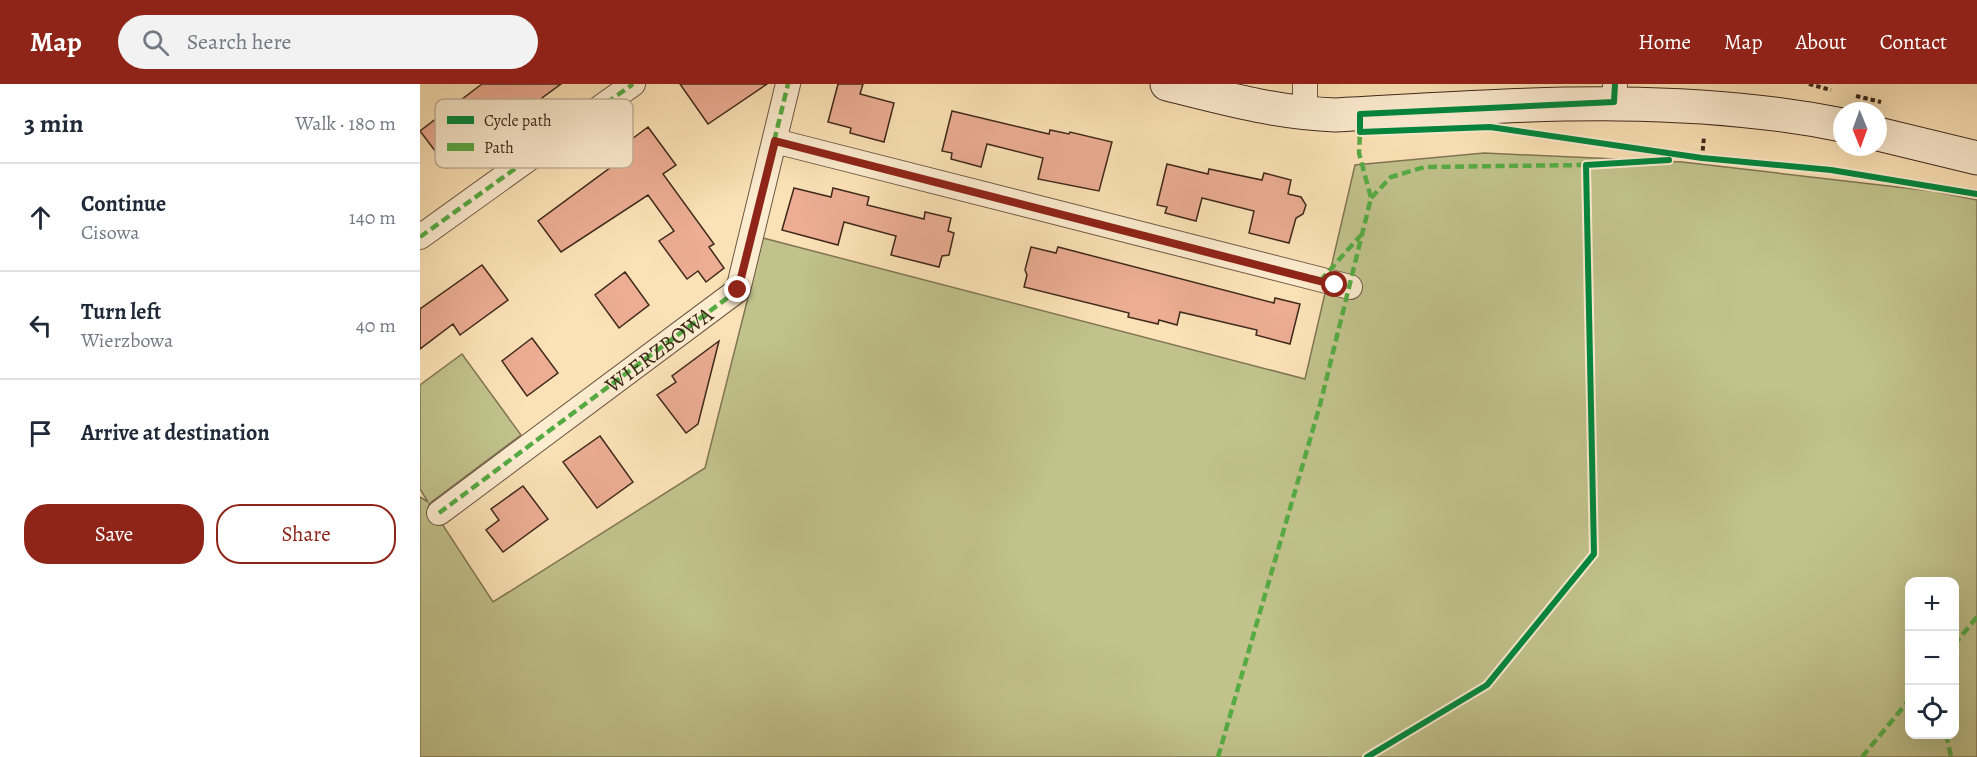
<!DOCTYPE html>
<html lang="en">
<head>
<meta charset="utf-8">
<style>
  body { margin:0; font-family:Alegreya,serif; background:#f2f2f3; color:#1f2937 }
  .controls { position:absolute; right:18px; bottom:18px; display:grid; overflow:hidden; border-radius:12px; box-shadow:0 6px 24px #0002 }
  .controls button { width:54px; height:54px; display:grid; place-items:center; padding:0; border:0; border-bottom:2px solid #e0e1e3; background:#fff; color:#1f2937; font:30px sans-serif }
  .compass { position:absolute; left:1413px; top:18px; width:54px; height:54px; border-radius:50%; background:#fff; box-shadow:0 6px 24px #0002; rotate:179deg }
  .stop { position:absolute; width:18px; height:18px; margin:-14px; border:4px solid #8f2418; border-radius:50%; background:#fff }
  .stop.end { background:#8f2418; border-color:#fff; box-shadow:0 2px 6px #0008 }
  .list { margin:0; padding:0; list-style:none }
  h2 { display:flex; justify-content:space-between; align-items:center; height:78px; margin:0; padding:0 24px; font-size:26px }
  h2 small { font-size:20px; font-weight:400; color:#747a83 }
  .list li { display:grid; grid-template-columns:39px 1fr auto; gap:18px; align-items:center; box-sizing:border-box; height:108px; padding:0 24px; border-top:2px solid #e0e1e3 }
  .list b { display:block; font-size:22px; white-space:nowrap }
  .list p { margin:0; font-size:20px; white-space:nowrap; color:#747a83 }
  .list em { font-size:20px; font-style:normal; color:#747a83 }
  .actions { display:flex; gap:12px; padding:18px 24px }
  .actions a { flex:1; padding:14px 0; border:2px solid #8f2418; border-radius:24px; text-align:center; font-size:21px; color:#8f2418 }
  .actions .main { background:#8f2418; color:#fff }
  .icon { flex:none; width:33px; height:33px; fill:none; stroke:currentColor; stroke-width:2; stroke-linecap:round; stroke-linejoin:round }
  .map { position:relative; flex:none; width:1557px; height:673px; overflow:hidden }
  header { display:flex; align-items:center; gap:36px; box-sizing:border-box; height:84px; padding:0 30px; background:#8f2418; color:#fff }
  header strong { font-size:28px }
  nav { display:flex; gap:33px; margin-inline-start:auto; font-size:21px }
  .search { width:420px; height:54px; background:#f2f2f3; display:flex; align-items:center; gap:15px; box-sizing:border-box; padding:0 21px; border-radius:33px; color:#747a83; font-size:22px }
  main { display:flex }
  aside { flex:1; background:#fff }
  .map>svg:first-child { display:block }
</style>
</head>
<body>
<header>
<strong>Map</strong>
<div class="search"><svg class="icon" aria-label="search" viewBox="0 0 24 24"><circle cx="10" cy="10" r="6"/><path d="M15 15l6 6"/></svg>Search here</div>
<nav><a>Home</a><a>Map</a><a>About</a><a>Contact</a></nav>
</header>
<main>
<aside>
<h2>3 min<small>Walk · 180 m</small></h2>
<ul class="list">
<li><svg class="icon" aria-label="ahead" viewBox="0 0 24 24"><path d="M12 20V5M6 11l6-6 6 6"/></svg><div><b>Continue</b><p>Cisowa</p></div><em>140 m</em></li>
<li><svg class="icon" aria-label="left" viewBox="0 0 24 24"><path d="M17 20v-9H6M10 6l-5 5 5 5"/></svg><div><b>Turn left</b><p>Wierzbowa</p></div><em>40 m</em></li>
<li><svg class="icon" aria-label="arrive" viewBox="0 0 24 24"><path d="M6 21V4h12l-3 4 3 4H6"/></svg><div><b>Arrive at destination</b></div></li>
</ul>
<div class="actions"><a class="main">Save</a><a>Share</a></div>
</aside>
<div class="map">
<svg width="1557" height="673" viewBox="0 0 1557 673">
  <rect width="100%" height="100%" fill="#fbe2b6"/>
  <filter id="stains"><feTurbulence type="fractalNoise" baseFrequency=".00333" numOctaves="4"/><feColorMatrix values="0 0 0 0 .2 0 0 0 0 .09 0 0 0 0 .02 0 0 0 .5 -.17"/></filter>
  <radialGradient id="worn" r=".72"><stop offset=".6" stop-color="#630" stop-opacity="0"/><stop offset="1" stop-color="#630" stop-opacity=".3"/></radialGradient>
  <path fill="#c1c28c" stroke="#807654" stroke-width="1.5" fill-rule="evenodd" d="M1064,69L1262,78L1512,107L1557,116V673H0V413L8,418L0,405V301L42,270L101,351L9,420L73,518L285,384L343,154L885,295L935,81ZM1490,498H1534V650H1490Z"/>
  <path fill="#ecad93" stroke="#3f291b" stroke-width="1.5" d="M62,0H141L122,14L127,21L49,79L44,72L28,84L0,47Z
    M260,0H347L288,40Z
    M418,0H443L440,10L474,19L464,58L430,49L431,44L408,38Z
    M532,27L629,50L630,46L649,50L650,48L692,58L679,107L618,95L623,74L567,60L561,83L531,75L532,69L522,67Z
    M228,43L256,81L243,90L294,160L289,163L304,184L286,198L278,187L267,195L239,157L254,147L228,111L141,168L118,137L206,72L202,66L210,60L208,58Z
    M747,80L788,90L789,85L842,96L844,89L871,96L868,110L881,113L886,121L883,130L876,134L869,159L829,149L834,127L782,114L776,137L745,129L747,123L737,121Z
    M374,104L411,113L413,104L449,113L447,121L504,135L505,128L531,134L528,147L534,149L529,171L522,172L519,183L471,171L476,152L424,138L418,161L362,146Z
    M611,163L636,169L638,163L854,219L855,214L880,220L870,260L836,251L837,246L760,228L757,241L739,236L738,240L708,233L709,229L604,203L607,191L605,186Z
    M62,181L88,216L40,251L33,240L0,265V225Z
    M205,188L229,221L199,244L175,211Z
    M112,254L138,289L107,312L82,277Z
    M299,257L278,340L266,349L237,311L256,298L252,292Z
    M180,352L213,398L177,424L143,378Z
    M103,402L128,435L83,468L66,446L79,436L71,425Z"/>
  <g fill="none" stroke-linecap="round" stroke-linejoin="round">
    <defs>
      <path id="street" d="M885,0V30
        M1194,18L1195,0
        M355,57L930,203
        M0,153L213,0
        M19,429L318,206L368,0"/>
      <path id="secondary" d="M747,0C803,14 857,29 915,31C1086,22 1252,7 1422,41
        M1458,50L1557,74"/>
    </defs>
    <use href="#street" stroke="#6e5742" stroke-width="26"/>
    <use href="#secondary" stroke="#3f291b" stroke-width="35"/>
    <path stroke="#3f291b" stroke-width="4" stroke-dasharray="4.5 3" stroke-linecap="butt" d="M1389,0L1411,6
      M1436,12L1461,18
      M1282,74L1284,53"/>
    <use href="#street" stroke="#fcecd0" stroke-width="24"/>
    <use href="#secondary" stroke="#fcecd0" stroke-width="33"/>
    <g stroke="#56ab43" stroke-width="4.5" stroke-dasharray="9 4.5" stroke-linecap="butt">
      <path d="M355,57L930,203"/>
      <path d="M951,114L971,93L1005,83L1166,81"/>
      <path d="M0,153L213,0"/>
      <path d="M900,197L941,151"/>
      <path id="s1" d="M19,429L318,206L368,0"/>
      <path d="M1534,561L1557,533"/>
      <path d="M1526,650L1531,673"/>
      <path d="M798,673L900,321L951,114L939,69L940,48"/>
      <path d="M1442,673L1490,615"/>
    </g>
    <defs>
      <path id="cycleway" d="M1195,0L1194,18L940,30V48L1070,43L1282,74L1411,86L1557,110
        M947,673L1067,601L1174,470L1166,81L1249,76"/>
    </defs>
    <use href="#cycleway" stroke="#fcecd0" stroke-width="10"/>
    <use href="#cycleway" stroke="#00873e" stroke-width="6"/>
  </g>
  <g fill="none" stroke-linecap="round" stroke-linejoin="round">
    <path stroke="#8f2418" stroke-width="8" d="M318,206L355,57L915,201"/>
  </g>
  <g text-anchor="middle" stroke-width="4.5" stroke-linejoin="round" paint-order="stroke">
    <g font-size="22" fill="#3f291b" stroke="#fcecd0">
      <text dy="8" stroke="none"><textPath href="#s1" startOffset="274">WIERZBOWA</textPath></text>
    </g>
  </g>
  <rect x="15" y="15" width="198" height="69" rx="9" fill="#fcecd0" stroke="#c3b29a" stroke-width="1.5"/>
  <rect x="27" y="32" width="27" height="8" fill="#00873e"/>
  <rect x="27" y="59" width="27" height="8" fill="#56ab43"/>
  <g font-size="16" fill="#3f291b">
    <text x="64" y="42">Cycle path</text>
    <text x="64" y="69">Path</text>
  </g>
  <rect width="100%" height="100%" filter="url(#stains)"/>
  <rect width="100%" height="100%" fill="url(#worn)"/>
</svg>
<div class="controls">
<button>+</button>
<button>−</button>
<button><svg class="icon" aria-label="locate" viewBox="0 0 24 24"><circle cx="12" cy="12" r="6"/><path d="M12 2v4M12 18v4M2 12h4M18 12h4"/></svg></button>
</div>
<svg class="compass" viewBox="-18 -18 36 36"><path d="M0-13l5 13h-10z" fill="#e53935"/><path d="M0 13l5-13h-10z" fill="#747a83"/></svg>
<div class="stop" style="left:915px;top:201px"></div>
<div class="stop end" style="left:318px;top:206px"></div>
</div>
</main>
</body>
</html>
